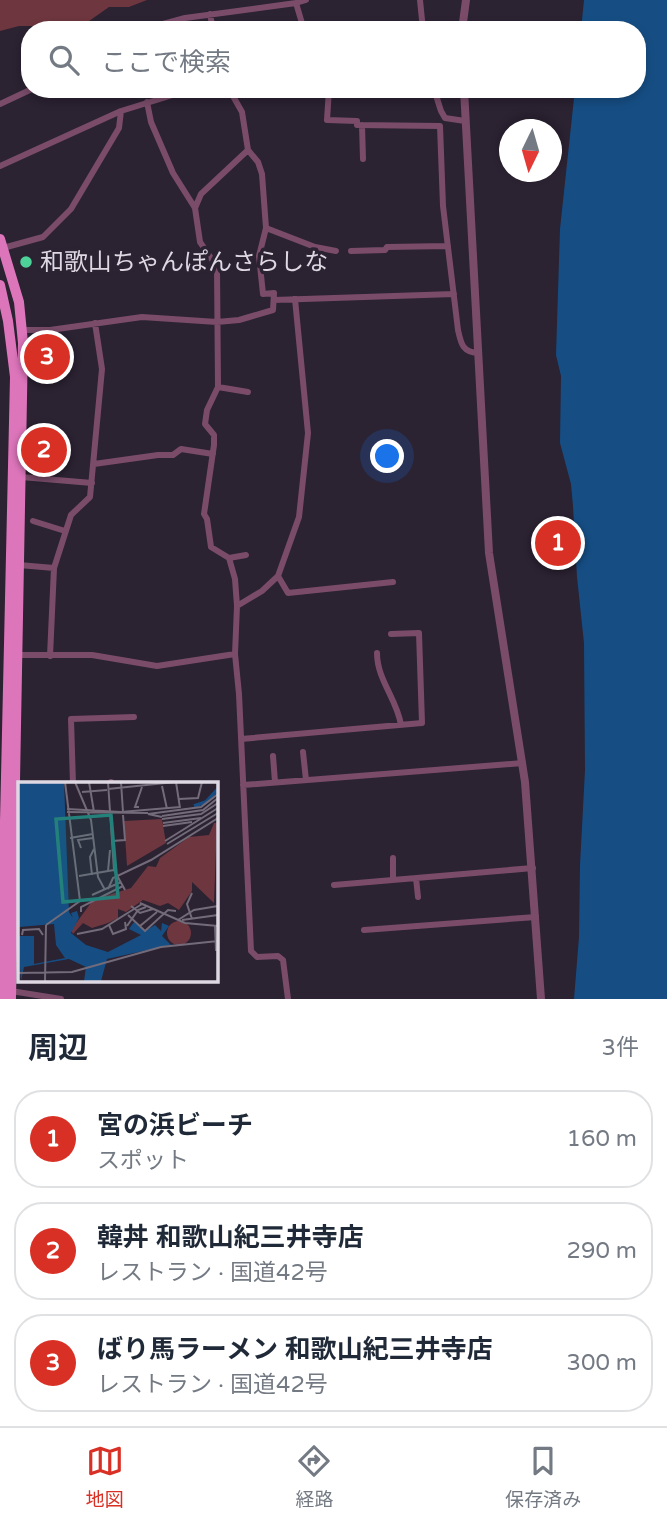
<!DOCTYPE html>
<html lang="ja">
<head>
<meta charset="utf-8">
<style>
  body { margin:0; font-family:"Varela Round","Noto Sans JP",sans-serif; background:#f2f2f3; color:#1f2937 }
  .compass { position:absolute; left:499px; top:119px; width:63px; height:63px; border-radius:50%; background:#fff; box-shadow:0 4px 10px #0003; rotate:185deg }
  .you { position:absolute; left:388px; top:457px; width:24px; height:24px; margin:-18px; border:5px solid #fff; border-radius:50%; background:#1a73e8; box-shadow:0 0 0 10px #1a73e833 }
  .badge { display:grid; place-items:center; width:46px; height:46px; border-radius:50%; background:#d93025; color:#fff; font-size:23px; font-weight:700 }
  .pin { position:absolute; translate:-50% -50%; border:4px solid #fff; box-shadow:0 2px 7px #0006 }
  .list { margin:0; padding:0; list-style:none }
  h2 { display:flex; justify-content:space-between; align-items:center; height:91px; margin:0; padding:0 28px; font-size:30px }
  h2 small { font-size:23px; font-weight:400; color:#747a83 }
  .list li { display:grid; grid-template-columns:46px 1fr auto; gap:21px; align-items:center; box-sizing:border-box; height:98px; margin:0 14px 14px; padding:0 14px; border:2px solid #e0e1e3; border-radius:28px }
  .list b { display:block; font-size:26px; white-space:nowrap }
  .list p { margin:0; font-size:23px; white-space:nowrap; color:#747a83 }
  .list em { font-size:23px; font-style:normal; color:#747a83 }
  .icon { flex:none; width:38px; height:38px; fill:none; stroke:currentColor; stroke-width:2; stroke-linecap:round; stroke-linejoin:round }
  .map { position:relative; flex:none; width:667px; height:999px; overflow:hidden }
  .search { position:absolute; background:#fff; box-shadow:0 4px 10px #0003; left:21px; right:21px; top:21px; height:77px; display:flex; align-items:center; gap:18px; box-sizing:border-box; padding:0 24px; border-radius:28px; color:#747a83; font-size:26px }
  .sheet { height:427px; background:#fff }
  nav { display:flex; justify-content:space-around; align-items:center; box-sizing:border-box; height:98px; border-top:2px solid #e0e1e3; background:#fff; font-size:19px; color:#747a83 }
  nav a { display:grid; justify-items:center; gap:4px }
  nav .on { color:#d93025 }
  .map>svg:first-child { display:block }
</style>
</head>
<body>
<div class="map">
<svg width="667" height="999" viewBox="0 0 667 999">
  <rect width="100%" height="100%" fill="#2b2232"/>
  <path fill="#6e363f" d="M0,0H147L129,7H109L82,26H19L0,31Z"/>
  <path fill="#164e84" d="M584,0H667V999H574L579,937L580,865L585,770L584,643L577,577L573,506L571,484L560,443L561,376L556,355L560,229L575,89H637V30H581Z"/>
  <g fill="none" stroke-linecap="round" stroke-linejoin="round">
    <path stroke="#7a4c6a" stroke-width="6" d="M420,0L423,30
      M296,3L304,30
      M210,14L213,30
      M153,30L163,24L185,18L296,3L306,0
      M329,89L327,120L357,121V125L440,126L443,206L458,330C461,343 462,352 478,353
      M434,89L441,111L445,118L465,121
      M147,102L151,122L173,173L195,208L200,242L217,267L218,387L207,410L205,424L214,435V445L204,514L207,519L211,547L229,558L235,579L237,606L235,654L239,694L251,951L257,957L278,956L283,960L288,999
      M0,104L32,89
      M362,125L363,159
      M0,166L121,111L192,89
      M195,208L201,194L248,150
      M266,228L315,247L336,251
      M3,248L43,237L71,209L119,128L121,111
      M351,251L385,250L387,247L448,246
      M274,300L454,294
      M23,330H50L142,317L217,322L239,320L273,310L274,293L263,294L259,256L266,228L262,174L258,162L248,150L242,112L229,89
      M218,387L248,392
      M94,464L158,455H173L181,449L213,454
      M21,477L92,483
      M33,521L65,531
      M229,558L246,555
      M19,565L54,568
      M278,576L288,593L393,582
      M237,606L262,591L278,576L299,517L308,433L295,299
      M377,653C377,680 397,699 401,725
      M15,655H92L157,666L235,654
      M50,656L54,568L71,515L90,497L102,369L95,323
      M241,739L422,723L419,633L391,634
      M303,752L306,780
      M273,756L275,782
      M111,782V784
      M73,784L71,719L134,717
      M243,785L523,763
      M393,858V880
      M416,878L418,897
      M334,885L533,868
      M364,930L536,917
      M11,991L61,999"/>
    <path stroke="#7a4c6a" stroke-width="8" d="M462,30L466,0
      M464,89L489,553L525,782L541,999"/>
    <path stroke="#dd75bb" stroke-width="10" d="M0,239L19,302L23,343L11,999
      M0,285L8,321L15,377L1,999"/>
  </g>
  <circle fill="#4dd39a" stroke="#2b2232" stroke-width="2.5" cx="26" cy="262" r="7"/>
  <g text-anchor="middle" stroke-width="7" stroke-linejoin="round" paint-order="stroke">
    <g font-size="24" fill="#ded8e3" stroke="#2b2232" text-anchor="start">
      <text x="40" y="270">和歌山ちゃんぽんさらしな</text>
    </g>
  </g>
  <g transform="translate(18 782)">
    <rect width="200" height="200" fill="#2b2232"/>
    <path d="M144,37L148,61L109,84L106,39ZM196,41H199L196,121L174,100V109L161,128L150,121L142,124L125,118L108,130L100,127V136L90,141L74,146L65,141L55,152L53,148L75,118L113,106L130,84L138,85L142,76L171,55L191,53ZM149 151a12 12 0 1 1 24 0a12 12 0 1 1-24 0Z" fill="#6e363f"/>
    <path d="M0,0H46L51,130L55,136L53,131L59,129L61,136L53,151L68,163L90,170L123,153L111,147L116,140L127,149L137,143L143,149L144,141L151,144L144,154L153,163L175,158L89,177L83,199H66L68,185L51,177L6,185L3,199L0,154H16V182L47,176L38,163L36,142L1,145Z" fill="#164e84"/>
    <path fill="none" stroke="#164e84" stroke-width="3.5" d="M176,24L188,20L200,7"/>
    <path fill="none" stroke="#736b79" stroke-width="2" d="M57,0L73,38L80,95L87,108M71,0L76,30M90,0L96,88L107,108M103,0L105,30M158,0L162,26M144,4L149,27M90,7L157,0M64,10L89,8M161,17L180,16L184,0M121,25H117L124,5M49,27L103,30L162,25M49,30L130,31M144,34L185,28L200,16M144,35L130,32L183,25L200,12M144,37L183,32L200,21M145,41L183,36M145,44L174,40M52,56L75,52M94,59L107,58L105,33M147,59L200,26M149,62L200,31M63,66L60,58L75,56M90,89L92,68M74,93L72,75L76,67M61,94L96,88M90,107L95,96L133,78L200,36M74,113L103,100M122,121L167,141L200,144M113,124L122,131L135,127M63,130V125L105,104M110,133L127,149L150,128L158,129M174,137L169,122L174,111M160,138L176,128L200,124M164,138L200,133M28,143L62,119L47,0M91,143L95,152L108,147L107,140M197,143L198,169M109,144L120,128L128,125M122,144L139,130M59,152L84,147L124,122M4,153L5,148L21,147L25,153M0,191L54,190L143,165L200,159M27,199L28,143"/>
    <path fill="#24807a" fill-opacity="0.15" stroke="#24807a" stroke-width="3.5" d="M93,33L100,115L45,120L38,37Z"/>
    <rect width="200" height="200" fill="none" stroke="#ded8e3" stroke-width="3.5"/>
  </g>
</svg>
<svg class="compass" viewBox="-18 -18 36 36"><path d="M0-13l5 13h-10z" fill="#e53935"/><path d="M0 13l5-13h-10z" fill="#747a83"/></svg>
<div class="you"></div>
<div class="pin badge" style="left:558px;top:543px">1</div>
<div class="pin badge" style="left:44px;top:450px">2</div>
<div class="pin badge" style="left:47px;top:357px">3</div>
<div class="search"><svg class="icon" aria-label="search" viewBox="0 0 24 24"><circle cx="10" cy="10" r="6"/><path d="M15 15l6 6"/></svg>ここで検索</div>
</div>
<section class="sheet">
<h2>周辺<small>3件</small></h2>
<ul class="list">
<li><span class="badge">1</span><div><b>宮の浜ビーチ</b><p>スポット</p></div><em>160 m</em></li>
<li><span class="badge">2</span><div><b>韓丼 和歌山紀三井寺店</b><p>レストラン · 国道42号</p></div><em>290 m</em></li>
<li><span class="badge">3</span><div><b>ばり馬ラーメン 和歌山紀三井寺店</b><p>レストラン · 国道42号</p></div><em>300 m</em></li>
</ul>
</section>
<nav>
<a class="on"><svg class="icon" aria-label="map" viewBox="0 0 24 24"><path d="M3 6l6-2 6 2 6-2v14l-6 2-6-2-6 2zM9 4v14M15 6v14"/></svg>地図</a>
<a><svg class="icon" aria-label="directions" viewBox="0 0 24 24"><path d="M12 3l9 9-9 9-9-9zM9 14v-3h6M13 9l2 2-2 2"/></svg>経路</a>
<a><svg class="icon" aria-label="saved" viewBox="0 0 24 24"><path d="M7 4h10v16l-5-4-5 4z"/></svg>保存済み</a>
</nav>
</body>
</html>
